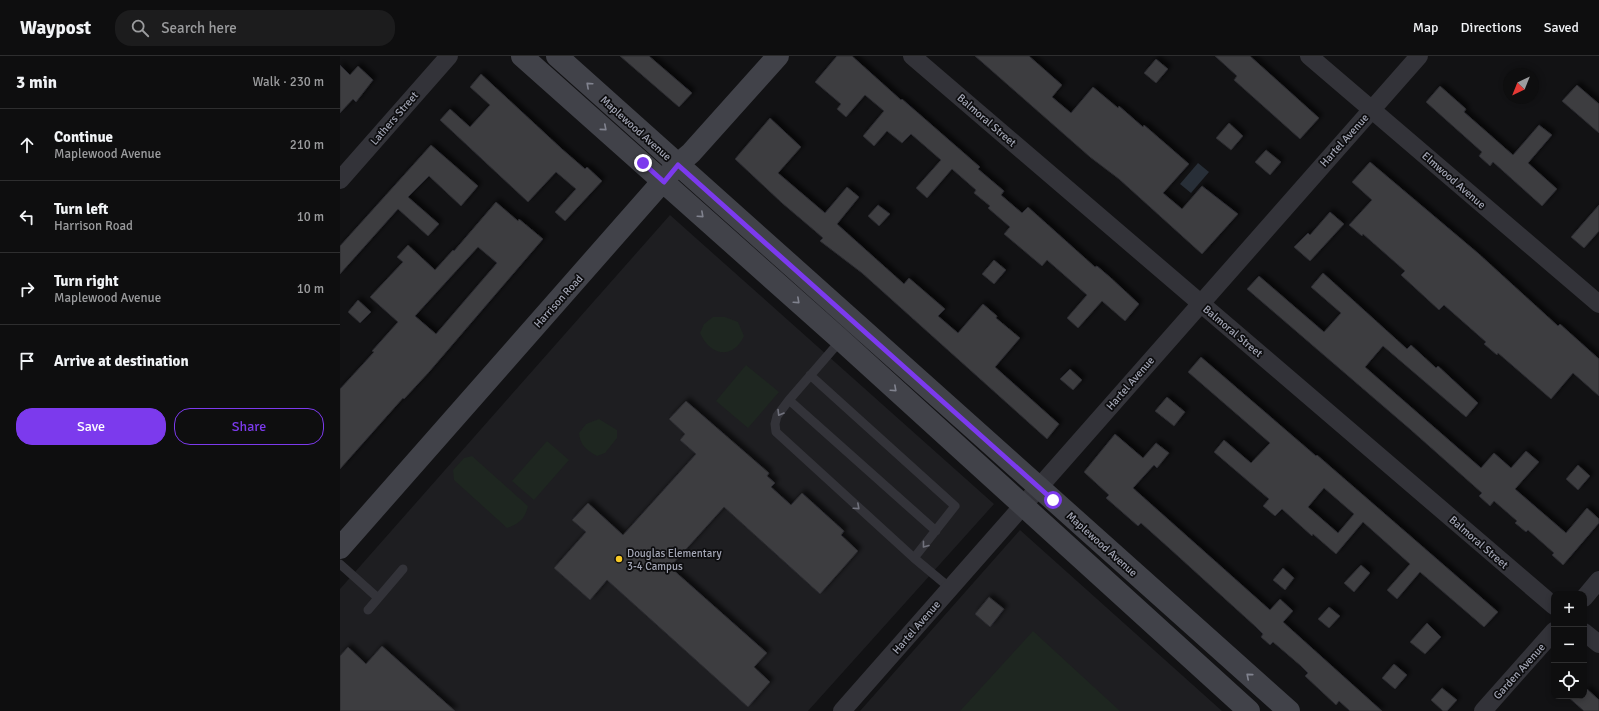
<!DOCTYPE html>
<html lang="en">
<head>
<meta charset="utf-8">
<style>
  body { margin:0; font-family:Signika,sans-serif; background:#1c1c1d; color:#f1f3f6 }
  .controls { position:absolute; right:12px; bottom:12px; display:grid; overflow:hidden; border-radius:8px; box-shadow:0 2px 6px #0003 }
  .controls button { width:36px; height:36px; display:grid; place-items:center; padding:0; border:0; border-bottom:1px solid #2e2e2f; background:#0e0e0f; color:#f1f3f6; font:20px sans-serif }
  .compass { position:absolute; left:1163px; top:12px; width:36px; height:36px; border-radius:50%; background:#0e0e0f; box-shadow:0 2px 6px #0003; rotate:223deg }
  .stop { position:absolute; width:12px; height:12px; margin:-9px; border:3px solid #7c3aed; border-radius:50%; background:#fff }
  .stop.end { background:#7c3aed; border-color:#fff; box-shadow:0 1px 4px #0008 }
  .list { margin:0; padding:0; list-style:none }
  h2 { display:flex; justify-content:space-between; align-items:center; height:52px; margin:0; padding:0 16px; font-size:17px }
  h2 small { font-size:13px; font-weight:400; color:#9b9c9e }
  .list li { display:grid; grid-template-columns:26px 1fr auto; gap:12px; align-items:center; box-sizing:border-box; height:72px; padding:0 16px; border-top:1px solid #2e2e2f }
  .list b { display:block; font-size:15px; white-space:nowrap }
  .list p { margin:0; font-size:13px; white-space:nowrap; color:#9b9c9e }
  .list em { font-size:13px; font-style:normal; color:#9b9c9e }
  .actions { display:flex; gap:8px; padding:12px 16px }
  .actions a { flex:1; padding:9px 0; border:1px solid #7c3aed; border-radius:16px; text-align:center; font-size:14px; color:#7c3aed }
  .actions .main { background:#7c3aed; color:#fff }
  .icon { flex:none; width:22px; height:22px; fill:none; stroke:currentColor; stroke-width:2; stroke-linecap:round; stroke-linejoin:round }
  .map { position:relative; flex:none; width:1259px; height:655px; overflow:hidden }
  header { display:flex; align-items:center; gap:24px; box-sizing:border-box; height:56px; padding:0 20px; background:#0e0e0f; border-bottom:1px solid #2e2e2f }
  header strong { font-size:19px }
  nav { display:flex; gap:22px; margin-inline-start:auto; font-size:14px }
  .search { width:280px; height:36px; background:#1c1c1d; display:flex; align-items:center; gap:10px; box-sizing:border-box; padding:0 14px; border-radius:16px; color:#9b9c9e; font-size:15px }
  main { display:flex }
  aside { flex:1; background:#0e0e0f }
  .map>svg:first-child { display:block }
</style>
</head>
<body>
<header>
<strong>Waypost</strong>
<div class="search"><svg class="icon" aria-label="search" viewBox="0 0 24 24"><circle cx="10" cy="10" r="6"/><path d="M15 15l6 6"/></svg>Search here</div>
<nav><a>Map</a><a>Directions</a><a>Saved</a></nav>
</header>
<main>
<aside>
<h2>3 min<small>Walk · 230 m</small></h2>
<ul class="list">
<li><svg class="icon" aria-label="ahead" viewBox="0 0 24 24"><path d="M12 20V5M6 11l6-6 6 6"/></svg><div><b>Continue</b><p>Maplewood Avenue</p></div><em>210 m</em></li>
<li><svg class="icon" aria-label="left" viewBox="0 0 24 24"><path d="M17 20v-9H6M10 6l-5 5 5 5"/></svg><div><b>Turn left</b><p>Harrison Road</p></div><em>10 m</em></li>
<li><svg class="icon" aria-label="right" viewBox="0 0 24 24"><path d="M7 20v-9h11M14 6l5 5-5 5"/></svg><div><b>Turn right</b><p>Maplewood Avenue</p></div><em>10 m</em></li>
<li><svg class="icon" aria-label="arrive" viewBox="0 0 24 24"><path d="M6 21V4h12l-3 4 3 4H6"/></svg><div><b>Arrive at destination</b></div></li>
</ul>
<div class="actions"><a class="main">Save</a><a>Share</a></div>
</aside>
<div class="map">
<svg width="1259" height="655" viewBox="0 0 1259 655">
  <defs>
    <filter id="shadow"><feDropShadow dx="3.5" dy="-3.5" stdDeviation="2" flood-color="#0009"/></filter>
  </defs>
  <rect width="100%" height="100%" fill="#121214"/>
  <path fill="#1e1e21" d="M330,159L654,448L468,655H0V533Z
    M680,474L882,655H520Z"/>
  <path fill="#1e2620" d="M373,261H385L398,266L404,280C393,304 370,300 360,277L364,268Z
    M406,309L439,336L408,372L376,345Z
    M259,363L277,374V382L265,397L257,400C246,394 240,389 239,377L246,368Z
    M207,385L229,404L194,444L172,425Z
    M132,400L188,450C185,463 179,468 167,472L114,424L113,414L124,402Z
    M693,575L780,655H620Z"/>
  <path fill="#282f38" d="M858,107L869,116L851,137L840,128Z"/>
  <path fill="#3c3c41" stroke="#2c2c30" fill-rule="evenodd" filter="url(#shadow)" d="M280,0H309L352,37L339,51Z
    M497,0H512L561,44L562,43L640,111L638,113L664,135L661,139L682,157L688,151L755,211L757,210L771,222L799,248L785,265L762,245L738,272L727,262L747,239L707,204L702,210L664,178L670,171L648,152L650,150L634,137L636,134L612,113L587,142L576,132L601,104L571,78L562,87L547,75L534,90L523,80L544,55L525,39L506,61L497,53L501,48L475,26Z
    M635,0H689L722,29L712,41L731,57L753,31L778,52L779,50L803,71L804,69L849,108L823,137L842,153L862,130L898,158L862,198L779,123L750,101Z
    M875,0H910L979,62L960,83L894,24L897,20Z
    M816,3L828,13L816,27L804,17Z
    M0,9L10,19L18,10L33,24L16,46L13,43L0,57Z
    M141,18L222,93L245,113L247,111L262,125L225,165L215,156L236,133L216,116L188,146L100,64L110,53L130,71L150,49L130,31Z
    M1237,29L1259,48V77L1222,45Z
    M1100,30L1126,53L1124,56L1173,99L1199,69L1212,79L1188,107L1217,133L1202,150L1153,106L1150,110L1139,100L1142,96L1086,46Z
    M430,62L461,91L438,117L485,157L507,131L519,141L497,168L564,228L569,222L605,253L598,260L618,277L643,248L657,260L656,262L680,282L655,311L719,368L707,383L522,217L480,185L483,182L475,175L442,147L395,103Z
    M889,67L903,80L891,94L876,82Z
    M91,89L138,130L121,150L89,120L68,141L99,168L88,180L58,153L0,218V190Z
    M926,94L941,106L930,119L915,106Z
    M1030,106L1139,198L1218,270L1220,268L1259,303V340L1233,317L1211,343L1158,297L1157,299L1144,288L1146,286L1104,249L1099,254L1061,219L1065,215L1023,178L1022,180L1009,169L1032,144L1012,126Z
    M156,146L178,165L179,163L203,183L89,316L64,343L63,342L0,413V333L34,296L32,295L58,266L30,241L63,206L57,201L68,189L95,214L113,194L114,195ZM138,191L157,207L96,278L75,260Z
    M538,149L550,158L539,170L528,160Z
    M1259,149V175L1244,192L1231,181Z
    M990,156L1004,168L970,205L954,191L968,177L970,179Z
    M654,204L666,214L654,228L642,218Z
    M983,217L1067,293L1071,289L1096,312L1098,310L1138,347L1126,361L1043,290L1025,311L1141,412L1154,397L1171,412L1186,395L1199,406L1175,433L1226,477L1247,452L1259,463V467L1223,509L1212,499L1214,497L1188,474L1186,476L1175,467L1177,465L1154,445L1150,450L1139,440L1142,437L1071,374L907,233L919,220L984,276L1001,257L971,231Z
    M18,244L31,256L20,267L8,256Z
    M861,301L976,400L977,399L1158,556L1144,571L1080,516L1057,543L1047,534L1070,508L1023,466L996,498L973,478L972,480L942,453L935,460L923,450L929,443L874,396L884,384L911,407L930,387L848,316ZM984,432L1014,458L998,477L968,451Z
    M730,313L742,324L733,334L720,323Z
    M827,341L845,356L834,370L815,355Z
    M346,345L429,417L427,420L435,427L431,431L451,449L462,437L504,475L501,479L518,495L480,538L384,451L330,511L427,597L414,611L430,626L408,651L267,524L250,544L214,512L246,476L232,464L248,447L283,479L356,398L340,384L345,378L329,363Z
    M775,378L803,402L816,387L829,397L817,412L814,409L793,432L930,554L940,543L953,555L943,566L1042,655H1010L999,645L996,649L965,620L968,617L961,610L933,586L930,589L921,581L923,578L916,571L829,492L801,467L798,470L766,442L769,439L744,416Z
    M1238,409L1250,420L1238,434L1226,423Z
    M1021,509L1030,517L1014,536L1004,527Z
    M943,512L954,522L945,534L933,524Z
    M649,541L664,553L650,571L635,558Z
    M989,551L1000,560L989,572L978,563Z
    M1087,567L1101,581L1085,598L1070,586Z
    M42,590L115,655H0V600L8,591L26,608Z
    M1054,608L1067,619L1055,633L1042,622Z
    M1102,632L1117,644L1107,655H1103L1091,644Z
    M1247,633L1259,644V655H1244L1227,640H1244Z"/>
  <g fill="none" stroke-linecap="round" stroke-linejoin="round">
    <path stroke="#333339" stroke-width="9" d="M501,284L449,344L437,360L435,368L436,376L574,502L610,532
      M470,319L615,450L574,502
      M449,344L596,475
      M0,508L38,542
      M28,554L63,513"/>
    <path stroke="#333339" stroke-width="18" d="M572,0L1214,550
      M969,0L1259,248
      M0,124L109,0
      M1244,542L1259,524
      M1244,576L1259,588
      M502,655L1079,0
      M1143,655L1214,575"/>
    <path stroke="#414249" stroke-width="22" d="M182,0L501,284L909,655
      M217,0L949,655
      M0,492L337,109L351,97L438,0"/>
  </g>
  <defs><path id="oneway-chevron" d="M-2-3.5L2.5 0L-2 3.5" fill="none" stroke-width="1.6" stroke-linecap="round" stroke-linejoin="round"/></defs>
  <g stroke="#81838f">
    <use href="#oneway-chevron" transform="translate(249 29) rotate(-138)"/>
    <use href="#oneway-chevron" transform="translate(264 72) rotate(41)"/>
    <use href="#oneway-chevron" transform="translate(361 159) rotate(42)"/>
    <use href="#oneway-chevron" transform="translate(457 245) rotate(42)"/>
    <use href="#oneway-chevron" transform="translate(554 333) rotate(42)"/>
    <use href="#oneway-chevron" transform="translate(909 620) rotate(-139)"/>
  </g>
  <g stroke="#71727d">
    <use href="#oneway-chevron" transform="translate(440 357) rotate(121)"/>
    <use href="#oneway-chevron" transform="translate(517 451) rotate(42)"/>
    <use href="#oneway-chevron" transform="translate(585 489) rotate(128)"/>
  </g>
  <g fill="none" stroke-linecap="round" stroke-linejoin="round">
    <path stroke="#7c3aed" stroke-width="5" d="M303,107L324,126L338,109L713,444"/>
  </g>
  <circle fill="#f8c925" stroke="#0d0d0f" stroke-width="1.5" cx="279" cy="503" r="4"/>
  <g text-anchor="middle" stroke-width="3.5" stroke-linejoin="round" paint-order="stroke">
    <g font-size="11" fill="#a3a6b5" stroke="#0d0d0f">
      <text transform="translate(54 62) rotate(-49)" y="4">Lathers Street</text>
      <text transform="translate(647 64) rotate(41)" y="4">Balmoral Street</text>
      <text transform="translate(296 72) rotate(42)" y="4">Maplewood Avenue</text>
      <text transform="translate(1004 84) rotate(-48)" y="4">Hartel Avenue</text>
      <text transform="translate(1114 124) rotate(41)" y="4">Elmwood Avenue</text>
      <text transform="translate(218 245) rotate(-48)" y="4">Harrison Road</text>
      <text transform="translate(893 275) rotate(40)" y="4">Balmoral Street</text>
      <text transform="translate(790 327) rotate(-49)" y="4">Hartel Avenue</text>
      <text transform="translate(1139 486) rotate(41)" y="4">Balmoral Street</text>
      <text transform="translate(762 488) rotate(42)" y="4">Maplewood Avenue</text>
      <text transform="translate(576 571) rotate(-49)" y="4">Hartel Avenue</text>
      <text transform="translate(1179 615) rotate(-48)" y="4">Garden Avenue</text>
    </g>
    <g font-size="11" fill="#a3a6b5" stroke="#0d0d0f" text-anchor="start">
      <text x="287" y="501">Douglas Elementary<tspan x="287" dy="13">3-4 Campus</tspan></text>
    </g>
  </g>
</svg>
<div class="controls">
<button>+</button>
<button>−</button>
<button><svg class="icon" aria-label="locate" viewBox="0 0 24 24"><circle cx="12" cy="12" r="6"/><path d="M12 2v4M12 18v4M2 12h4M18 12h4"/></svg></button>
</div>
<svg class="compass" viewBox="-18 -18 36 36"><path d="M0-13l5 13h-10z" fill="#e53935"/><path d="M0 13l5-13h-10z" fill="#9b9c9e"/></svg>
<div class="stop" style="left:713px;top:444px"></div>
<div class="stop end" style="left:303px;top:107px"></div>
</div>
</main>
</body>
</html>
